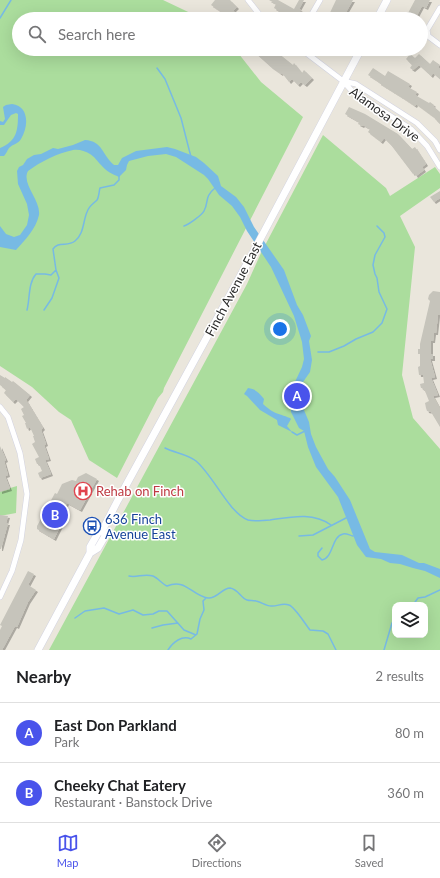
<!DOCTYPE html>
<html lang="en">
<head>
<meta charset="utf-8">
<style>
  body { margin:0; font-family:Lato,sans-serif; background:#f6f6f6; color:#202124 }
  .controls { position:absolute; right:12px; bottom:12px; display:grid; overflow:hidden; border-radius:8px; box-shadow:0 4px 16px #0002 }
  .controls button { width:36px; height:36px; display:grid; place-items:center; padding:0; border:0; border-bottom:1px solid #e0e0e0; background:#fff; color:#202124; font:20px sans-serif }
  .you { position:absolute; left:280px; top:329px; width:14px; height:14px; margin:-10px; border:3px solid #fff; border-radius:50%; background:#1a73e8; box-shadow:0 0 0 6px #1a73e833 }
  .badge { display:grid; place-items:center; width:26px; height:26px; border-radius:50%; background:#4953eb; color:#fff; font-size:13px; font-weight:700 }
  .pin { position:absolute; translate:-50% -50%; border:2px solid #fff; box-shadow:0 1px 4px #0006 }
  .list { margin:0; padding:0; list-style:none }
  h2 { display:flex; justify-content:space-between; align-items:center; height:52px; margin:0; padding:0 16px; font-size:17px }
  h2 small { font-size:13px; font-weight:400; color:#757577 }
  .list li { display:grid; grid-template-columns:26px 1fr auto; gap:12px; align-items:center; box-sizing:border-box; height:60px; padding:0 16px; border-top:1px solid #e0e0e0 }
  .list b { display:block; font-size:15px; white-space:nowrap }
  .list p { margin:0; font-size:13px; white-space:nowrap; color:#757577 }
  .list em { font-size:13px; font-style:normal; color:#757577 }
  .icon { flex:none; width:22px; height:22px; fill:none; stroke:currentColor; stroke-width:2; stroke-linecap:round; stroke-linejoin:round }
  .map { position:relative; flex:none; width:440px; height:650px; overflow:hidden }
  .search { position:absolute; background:#fff; box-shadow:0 4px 16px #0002; left:12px; right:12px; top:12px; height:44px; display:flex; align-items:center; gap:10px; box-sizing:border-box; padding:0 14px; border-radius:22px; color:#757577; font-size:15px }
  .sheet { height:172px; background:#fff }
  nav { display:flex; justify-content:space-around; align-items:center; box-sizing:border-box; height:56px; border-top:1px solid #e0e0e0; background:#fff; font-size:11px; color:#757577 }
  nav a { display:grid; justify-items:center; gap:2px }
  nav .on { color:#4953eb }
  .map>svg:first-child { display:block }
</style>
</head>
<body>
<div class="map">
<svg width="440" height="650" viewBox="0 0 440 650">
  <defs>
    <filter id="shadow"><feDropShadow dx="2" dy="2" stdDeviation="0" flood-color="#0004"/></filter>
  </defs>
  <rect width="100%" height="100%" fill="#eae6dc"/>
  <path fill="#abdd9d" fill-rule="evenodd" d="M0,0H163L203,19H19V49H235L261,82L303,117L164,388L163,392L158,398L117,478L89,460L71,420L59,412L32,387L0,366Z
    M323,135L386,188L390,196L435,167L440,174V188L400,216L415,247L402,375L413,418L440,449V650H49L247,284L261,253ZM395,605H425V635H395Z
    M17,486L16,513L0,516V491Z"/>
  <path fill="#77bae4" d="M12,104C29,106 29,126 21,139C18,144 13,144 9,148C7,151 6,154 4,156H0V148C17,141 18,130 18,114L16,113L11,115L4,125H0V121L3,122L5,119L3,107L6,105Z
    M85,140C103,141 102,155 114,165H118L122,158L136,151L167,147L175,149L196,157L204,163L218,176L221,186L236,197L244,207L254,227L284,270L297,305L303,315L311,336L309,341L312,360L310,372L303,382L300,393L301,403L309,422L311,434L316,447L328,469L335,477L350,500L370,549L375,552L402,555L419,563H424L440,569V578L425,571L413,568L400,564L390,563L381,559L366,557L357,545L338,497L316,467L308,447L304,431L299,428L291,412V394L294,384L302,367L304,359L302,342L294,316L271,267L247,231L240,217L232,206L219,195L208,179L204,175L176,157L166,154L148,156L129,161L127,165L126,170L119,177C112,174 106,171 101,165C97,161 95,157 90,154C85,151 79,149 73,150C58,153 40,162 28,171C21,184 41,200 39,215C36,229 25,240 16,250L0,247V226L6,234L14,237L20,235L27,225L29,215L27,204L18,184L17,171L19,167L23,165L27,159L34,155L41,154L53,148L58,149L73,145Z
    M248,388C256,389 259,393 264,399L263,404C274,414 277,413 290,418L291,419L287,426L292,432L278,425L277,420L260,410L247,396L244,394Z"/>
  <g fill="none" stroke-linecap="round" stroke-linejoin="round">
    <path stroke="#77bae4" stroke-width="1.5" d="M0,18L11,0
      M157,68L165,79L181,118L191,157
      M184,226C188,225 202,215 204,211C209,202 204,197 215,188
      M27,310C30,299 28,283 36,274H45L51,275L56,270
      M44,310L52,298L59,278L56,270L53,249C58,241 68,247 75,241C84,234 83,221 87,212C89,206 93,204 97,200C99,197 99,191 100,188L114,185L119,180V176
      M318,352H329L344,346L356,339L373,332L382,323L387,309L379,292L377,278L375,274L373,265L375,255L385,237L384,233L377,226
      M292,432L297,435L305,431
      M165,448C175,453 187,454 196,461C213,475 229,513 248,520C255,522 263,520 270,520C291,517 313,512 331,525
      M299,536L313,535L348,517
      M322,548L318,553V556L322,560C334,557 331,537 343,534C346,533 349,535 353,536
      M129,576C137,578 144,573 153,576C158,578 162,584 167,586C186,578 192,596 208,598C217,599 222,588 230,588C238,589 241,598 247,600C250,601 253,600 256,601C261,602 266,606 271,606C277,607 282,602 289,605C295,607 305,624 310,630L323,631L328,634L336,650
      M413,605L418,598L425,597L440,590
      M75,618L85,611L104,608L119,614L133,610L143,615L153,614L159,611H167L184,630L196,635
      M152,628L163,625L178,623
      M168,650C173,642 182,635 191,639L197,634L200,619L204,610L203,601L206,598
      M384,650L392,623L395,620"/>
  </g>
  <path fill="#c6c4bb" filter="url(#shadow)" d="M215,0H230L237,7L233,11L243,19L221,17L218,15L220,11L211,5Z
    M269,0H278L294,9L299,0H304L299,9L301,10L298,14L300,15L298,19H289L290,17L274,8L276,4Z
    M336,0H353L342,19L338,17L337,19H327Z
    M415,0H430L426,8L422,6L415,19H411L405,16L407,12L408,13Z
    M251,49H273L293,65L294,63L302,73L304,70L312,78L305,85L301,82L298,85L292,79L289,82L282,73L281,74L271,67Z
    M410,54L415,58L419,54L430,64L433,60L440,65L438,67L440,69V79L433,73L431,76L419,65L413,70L410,68L412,65L406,59Z
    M373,68L385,76L388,71L410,84L408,87L417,92L415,95L429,103L430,102L434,105L433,106L440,112V124L435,119V118L416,104L415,106L403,98L379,83V82L368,75Z
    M349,107L365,114L398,134L412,149L415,147L426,164L422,167L424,170L416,176L414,173L413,174L391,145L384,138L381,142L368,132L370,129L363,125L362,126L358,124L359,122L345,114Z
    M440,191V198L434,202L430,197Z
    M433,291L440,292V315H438L436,333H434L433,341H431V354H433V359H430L435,377L431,378L438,395L433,396L440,409V427L431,412L427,411L426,408L425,403L429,401L425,391H424L423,388H421L420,384L424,383L423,375H419L418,367L420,366V354H418V349H420V344L430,301L428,299L429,295Z
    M0,375L5,378V377L12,382L13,381L30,395L26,400L43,428L41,430L46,444L44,445L49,459L45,460L51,474L40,478L38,473L42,471L39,464H37L35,459L39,457L32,444L35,442L33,436H34L30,427L27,429L25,423H26L22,416L24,415L21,409L24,407L16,399L13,402L4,393L6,390L0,385Z
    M0,446L6,460L4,461L8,475L5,476L10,489L0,492Z
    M86,473L97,479L80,510L67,503L58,521L62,523L54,539L37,529V526L55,493L57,494L62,484L72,480L76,481L78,477Z
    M0,515L8,516L6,523H8L1,549H0Z
    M28,571L34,574L28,585L36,590L28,602L17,627L15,626L2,650H0V630L2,626L0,625Z"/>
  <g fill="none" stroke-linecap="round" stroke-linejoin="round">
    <defs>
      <path id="minor" d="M248,0L263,19
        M440,8L427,30L428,36L440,45
        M309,19L320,0
        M301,49L343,81L352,91L411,129L427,146L440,167
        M343,81L356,84L417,123L435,141L440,150
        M0,407L8,417L20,453L27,494L21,540L12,571L0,597"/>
      <path id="secondary" d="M377,19L387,0
        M90,553V547L98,533L103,529L118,500L248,262L361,49
        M38,650L90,553L98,548L105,536L103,529"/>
    </defs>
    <use href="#minor" stroke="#d2d3e1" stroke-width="6"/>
    <use href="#secondary" stroke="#d2d3e1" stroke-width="8"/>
    <use href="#minor" stroke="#fff" stroke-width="5"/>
    <use href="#secondary" stroke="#fff" stroke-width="7"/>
  </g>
  <defs>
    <symbol id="hospital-ring" viewBox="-11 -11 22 22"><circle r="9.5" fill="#fff" stroke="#e0444e" stroke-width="1.5"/><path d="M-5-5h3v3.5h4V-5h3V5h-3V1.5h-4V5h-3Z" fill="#e0444e"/></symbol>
    <symbol id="bus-ring" viewBox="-11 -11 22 22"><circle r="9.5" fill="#fff" stroke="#1a4fb4" stroke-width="1.5"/><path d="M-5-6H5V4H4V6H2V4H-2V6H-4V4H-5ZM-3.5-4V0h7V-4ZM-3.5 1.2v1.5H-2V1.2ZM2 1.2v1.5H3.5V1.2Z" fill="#1a4fb4"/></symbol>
  </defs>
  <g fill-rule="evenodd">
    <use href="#hospital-ring" x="73" y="481" width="20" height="20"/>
    <use href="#bus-ring" x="82" y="516" width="20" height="20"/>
  </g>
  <g text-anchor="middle" stroke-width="3" stroke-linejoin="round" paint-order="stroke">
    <g font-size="13" fill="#292929" stroke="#fff">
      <text transform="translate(385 114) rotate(36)" y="5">Alamosa Drive</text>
      <text transform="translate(233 289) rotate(-62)" y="5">Finch Avenue East</text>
    </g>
    <g font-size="13" fill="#be3a42" stroke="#fff" text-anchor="start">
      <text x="96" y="496">Rehab on Finch</text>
    </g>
    <g font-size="13" fill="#164399" stroke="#fff" text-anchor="start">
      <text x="105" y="524">636 Finch<tspan x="105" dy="15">Avenue East</tspan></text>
    </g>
  </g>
</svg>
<div class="controls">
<button><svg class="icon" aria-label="layers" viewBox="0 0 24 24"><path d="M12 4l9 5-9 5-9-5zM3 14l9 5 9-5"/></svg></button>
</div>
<div class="you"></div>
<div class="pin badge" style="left:297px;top:396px">A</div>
<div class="pin badge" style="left:55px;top:515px">B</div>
<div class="search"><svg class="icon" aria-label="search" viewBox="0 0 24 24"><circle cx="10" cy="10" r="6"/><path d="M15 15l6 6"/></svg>Search here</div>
</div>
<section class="sheet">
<h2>Nearby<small>2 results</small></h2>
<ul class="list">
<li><span class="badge">A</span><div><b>East Don Parkland</b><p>Park</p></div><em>80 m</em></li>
<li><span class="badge">B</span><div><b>Cheeky Chat Eatery</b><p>Restaurant · Banstock Drive</p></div><em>360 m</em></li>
</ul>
</section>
<nav>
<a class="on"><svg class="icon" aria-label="map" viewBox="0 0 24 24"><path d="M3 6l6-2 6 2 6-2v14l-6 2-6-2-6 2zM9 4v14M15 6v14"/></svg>Map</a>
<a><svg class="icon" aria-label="directions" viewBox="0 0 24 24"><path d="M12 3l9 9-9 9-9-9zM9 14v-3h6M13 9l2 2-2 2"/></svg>Directions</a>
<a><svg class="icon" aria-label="saved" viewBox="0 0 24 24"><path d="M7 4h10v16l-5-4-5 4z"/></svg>Saved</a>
</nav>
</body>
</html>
